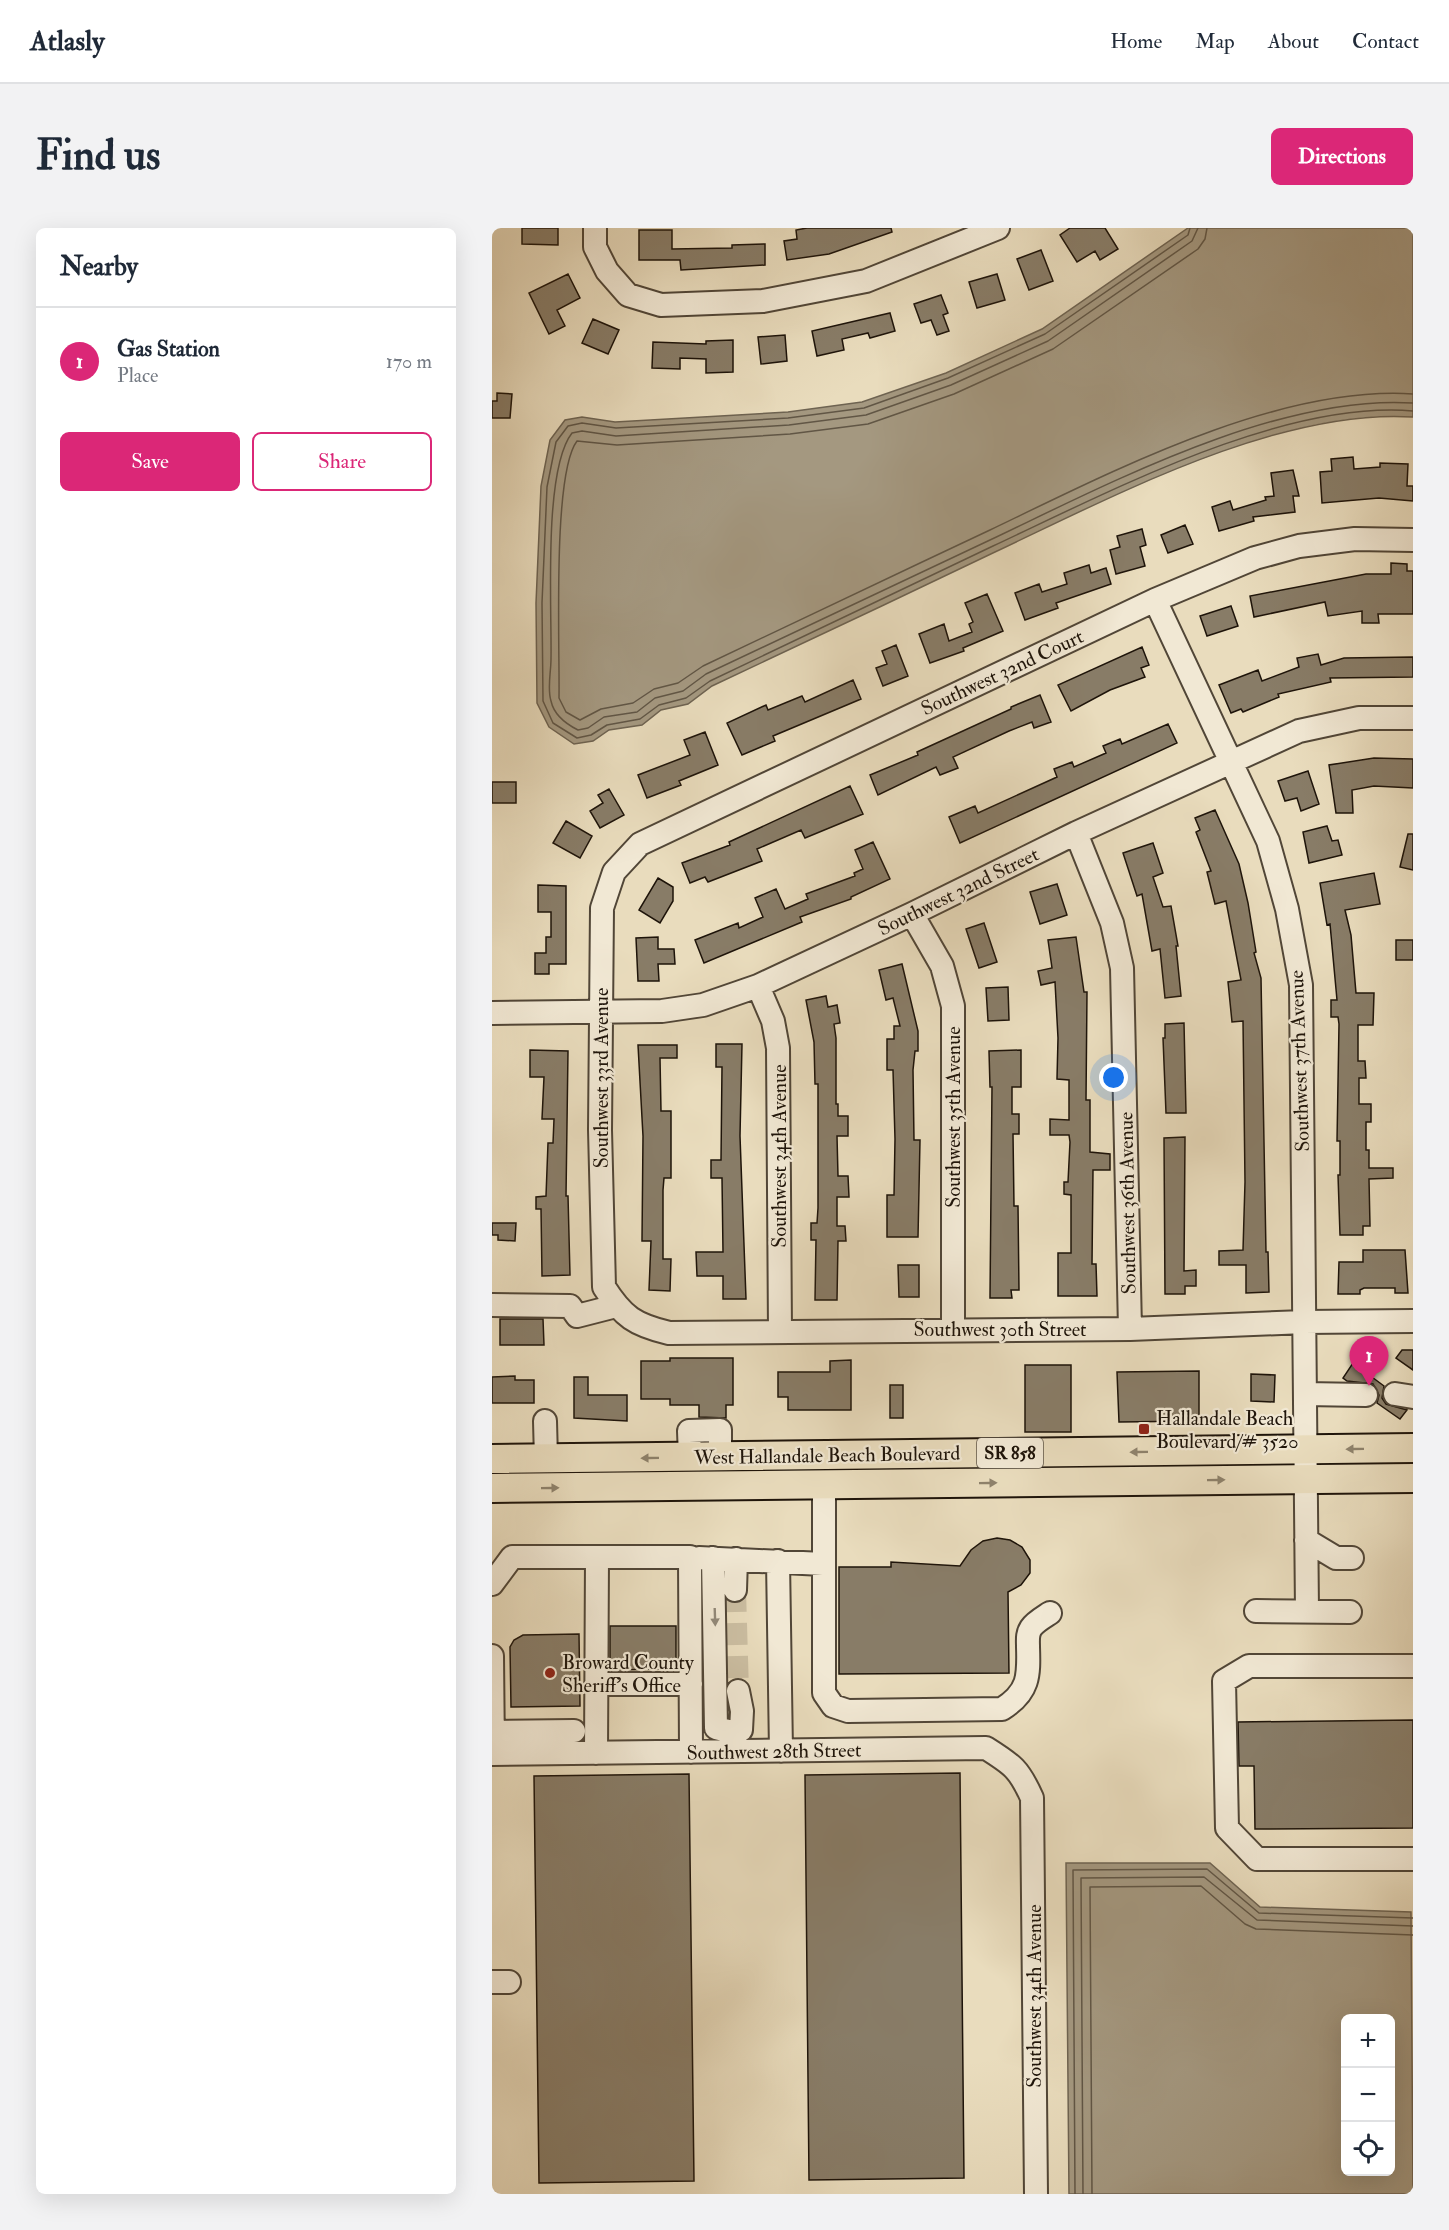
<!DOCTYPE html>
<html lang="en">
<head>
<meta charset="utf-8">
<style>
  body { margin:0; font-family:"IM FELL Double Pica",serif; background:#f2f2f3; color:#1f2937 }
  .controls { position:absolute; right:18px; bottom:18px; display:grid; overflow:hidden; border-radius:9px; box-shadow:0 6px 24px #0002 }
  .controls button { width:54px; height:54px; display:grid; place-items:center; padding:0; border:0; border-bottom:2px solid #e0e1e3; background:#fff; color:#1f2937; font:30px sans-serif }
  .you { position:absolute; left:622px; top:850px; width:21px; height:21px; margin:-15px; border:4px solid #fff; border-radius:50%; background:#1a73e8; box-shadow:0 0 0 9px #1a73e833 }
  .badge { display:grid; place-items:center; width:39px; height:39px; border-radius:50%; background:#db2777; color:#fff; font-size:20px; font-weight:700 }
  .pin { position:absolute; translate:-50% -50px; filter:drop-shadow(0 2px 3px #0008) }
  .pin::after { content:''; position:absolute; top:32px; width:21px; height:18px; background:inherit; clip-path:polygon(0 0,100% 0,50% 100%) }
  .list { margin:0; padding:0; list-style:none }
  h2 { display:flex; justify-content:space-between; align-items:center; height:78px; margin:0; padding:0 24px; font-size:26px }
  h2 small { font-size:20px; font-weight:400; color:#747a83 }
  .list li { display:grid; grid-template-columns:39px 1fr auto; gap:18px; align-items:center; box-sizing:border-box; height:108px; padding:0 24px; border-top:2px solid #e0e1e3 }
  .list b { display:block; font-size:22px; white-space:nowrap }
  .list p { margin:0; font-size:20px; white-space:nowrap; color:#747a83 }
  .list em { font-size:20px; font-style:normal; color:#747a83 }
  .actions { display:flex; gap:12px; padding:18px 24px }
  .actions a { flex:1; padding:14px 0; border:2px solid #db2777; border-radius:9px; text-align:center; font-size:21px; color:#db2777 }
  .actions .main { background:#db2777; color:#fff }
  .icon { flex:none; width:33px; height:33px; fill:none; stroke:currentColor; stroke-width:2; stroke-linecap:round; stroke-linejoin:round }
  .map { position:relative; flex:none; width:921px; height:1966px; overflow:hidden; border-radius:9px }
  header { display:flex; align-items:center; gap:36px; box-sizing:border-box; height:84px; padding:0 30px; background:#fff; border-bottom:2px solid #e0e1e3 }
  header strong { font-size:28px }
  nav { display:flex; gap:33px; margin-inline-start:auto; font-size:21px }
  .intro { display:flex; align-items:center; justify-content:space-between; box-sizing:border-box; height:144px; padding:0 36px }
  h1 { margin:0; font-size:42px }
  .button { padding:15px 27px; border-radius:9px; background:#db2777; color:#fff; font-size:21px; font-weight:700 }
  main { display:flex; gap:36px; padding:0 36px }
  aside { flex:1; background:#fff; border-radius:9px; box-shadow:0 6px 24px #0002 }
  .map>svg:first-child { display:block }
</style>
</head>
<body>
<header>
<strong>Atlasly</strong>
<nav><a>Home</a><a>Map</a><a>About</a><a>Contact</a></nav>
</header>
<div class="intro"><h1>Find us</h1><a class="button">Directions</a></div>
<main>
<aside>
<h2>Nearby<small></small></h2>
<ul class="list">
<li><span class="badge">1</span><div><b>Gas Station</b><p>Place</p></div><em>170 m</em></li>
</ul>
<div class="actions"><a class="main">Save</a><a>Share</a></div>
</aside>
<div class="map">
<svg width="921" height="1966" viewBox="0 0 921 1966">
  <rect width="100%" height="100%" fill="#e9dcbd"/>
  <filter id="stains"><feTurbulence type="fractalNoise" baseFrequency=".00333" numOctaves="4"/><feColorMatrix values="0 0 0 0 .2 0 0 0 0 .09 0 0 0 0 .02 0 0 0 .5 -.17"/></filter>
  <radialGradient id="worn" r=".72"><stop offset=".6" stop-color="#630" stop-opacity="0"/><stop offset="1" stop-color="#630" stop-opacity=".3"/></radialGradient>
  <path fill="#a49880" stroke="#6e6351" stroke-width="1.5" fill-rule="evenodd" d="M696,0H921V189C787,180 622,268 503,324C409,369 314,414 220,458L196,476L169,482L150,497L117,502L101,513L82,516L57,499L45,475L44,375L49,258L58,212L73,192L90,189L123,194L296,184L370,174L454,145L550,101Z
    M574,1635H718L768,1679L919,1684L921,1966H577ZM898,1790V1944H854V1790Z"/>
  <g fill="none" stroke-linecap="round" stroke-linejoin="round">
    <path stroke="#615645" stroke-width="1.5" d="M698,0L696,7L553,106L456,150L372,180L296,190L124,200L90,195L76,198L64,214L55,259L50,375L51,473L61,495L85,510L99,507L115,497L148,491L167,477L194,470L218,453C312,408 407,363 501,318C619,263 790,172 921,183
      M706,0L700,13L556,113L459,157L374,187L297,197L124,208L90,203L80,205C51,242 60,381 59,431C59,444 55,461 59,473C62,487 74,496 86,502L96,500L112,489L145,484L163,470L191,463L214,446C309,401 403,357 498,312C618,255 786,166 921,175
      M715,0L713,11L706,21L561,121L462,166L376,196L298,206L125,217L85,213C60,246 68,421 67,470L74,484L88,492L109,481L141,475L162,461L186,455L211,438C306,393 402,347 498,302C619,244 785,157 921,166
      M583,1966L581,1642L715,1641L767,1685L921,1690
      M591,1966L589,1650L712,1649L765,1692L921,1698
      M600,1966L598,1659L709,1658L753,1696L764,1701L921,1707"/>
  </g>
  <path fill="#887c67" stroke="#1e140a" stroke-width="1.5" d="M30,0H66V17L30,16Z
    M315,0H399L400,4L337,26L295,32L292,13L305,11L304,2Z
    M578,0H613L626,21L608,32L603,23L585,34L568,7Z
    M147,2H180V21L240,20V17L273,16V37L189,42L188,32H147Z
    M549,22L561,53L537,62L525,31Z
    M76,46L88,70L65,82L73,98L57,106L37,65Z
    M505,46L513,72L485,80L477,54Z
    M449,67L456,85L451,87L457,103L445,107L439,92L429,95L422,76Z
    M398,85L403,103L378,110L376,105L350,111L352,122L325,128L320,103Z
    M101,91L127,102L116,126L90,115Z
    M293,107L295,133L269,136L266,109Z
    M241,112V144L214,145V131L188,130V141L160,140L161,114L214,116V113Z
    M5,165L20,166L18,190H0V173H5Z
    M861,229L862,241L888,239V235L916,236L915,258H921V273L887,270L830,275L828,244L840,243L839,231Z
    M801,242L807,268H801L803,284L761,289L762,293L727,303L720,279L738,273L741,282L774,272L773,269L782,268L779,245Z
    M693,297L701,316L676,325L669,307Z
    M650,301L654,317L648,319L653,338L624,346L618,322L628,319L625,308Z
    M899,335L915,336V343H921V386H886L887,395H870V383L836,388L833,374L762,389L758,368L874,346H899Z
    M597,337L599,345L614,340L619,356L564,375L566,380L533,392L523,365L547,356L550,364L575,356L572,345Z
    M495,366L511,403L471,420L472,423L438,435L427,406L452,396L457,413L480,404L477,396L481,394L473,375Z
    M739,378L746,398L715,408L708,388Z
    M404,417L416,448L391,458L384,440L395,436L390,423Z
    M650,419L657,437L649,440L653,449L618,462L579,483L566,457Z
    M826,426L829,437L852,430L921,429V449L838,450L839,454L786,466L787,469L751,484L749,481L739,485L727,457L766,442L770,453L807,439L805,430Z
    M361,452L369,471L281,508L283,513L250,527L235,495L274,477L276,482L310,468L313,474Z
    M548,467L559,494L542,500L540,494L517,503L461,529L466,540L448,547L444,539L386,567L378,547L426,527L425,524L519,481V479Z
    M676,496L685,515L468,615L457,589L483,578L486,585L565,549L562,541L580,534L582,539L614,525L611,518L628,511L630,516Z
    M213,504L226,537L187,553L189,557L155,570L146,547L198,527L192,512Z
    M882,530L921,531V560L882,558L860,562L861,585H844L837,537Z
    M816,543L827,576L809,583L805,570L793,573L786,553Z
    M0,554H24V575H0Z
    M358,558L371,586L313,610L309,602L265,621L270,633L216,654L213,649L198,655L190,635L238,617L237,614Z
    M117,561L132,587L108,600L98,583L111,575L106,567Z
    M723,582L747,636L756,675L764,724L762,725L769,750L774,1024H776L777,1064L754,1065V1037H727V1023L751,1022L753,954L751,793L740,794L736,754L749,752L734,673L723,676L715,644L719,643L704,604L708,602L703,590Z
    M74,593L100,608L88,630L61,615Z
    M835,598L840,613L846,612L850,627L817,635L811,604Z
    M916,606H921V642L908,639Z
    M381,614L398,651L359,669V671L308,689L310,694L212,735L203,712L246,695L247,700L271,689L263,670L284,661L293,681L316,671L314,666L363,648L362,645L371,641L363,622Z
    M661,615L671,645L661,649L671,679L679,678L686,718H684L689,768L673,770L668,721L660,723L650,666L645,668L631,625Z
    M882,645L888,676L853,682L859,707L864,765H882L881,797H866V833H873L874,850H867V876H879V894H874V922H877V940H901V950L877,951L878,998H871V1007H848L846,947H848V913H845L847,796L846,789H839V772H845L838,696L835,697L828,655Z
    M166,650L181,659V673L168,695L147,682Z
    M565,656L575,687L548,696L538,664Z
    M46,657L74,658V736H57V746H43V725H54V709H59V684H46Z
    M492,695L505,734L487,740L474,701Z
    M166,709V721H182L183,736H166L167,753H146L144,710Z
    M584,709L592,764H595L594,872H598V924L618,926V942H601L600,1036H604L605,1068H566V1025H579V967L572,966V954H576L578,914L577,907H558V891L577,892V852L565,851L566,810L563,754L549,757L546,743L560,740L556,712Z
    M904,712H921V732H904Z
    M410,736L426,803V823H423L421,842L422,912H428L426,1009H395V967H402L403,911L401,842H395V811H402V798H408L401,770L394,772L387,742Z
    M516,759L517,792L496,793L494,760Z
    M334,768L336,779L345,777L348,795L342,796L344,810V876H346V888H356V908H345L346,948H356L357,969H345V998H353L354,1013H346L345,1072H323L324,1012H319V995H325L326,980V856H323L322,814L314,772Z
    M692,795L694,885H674L671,810H673V796Z
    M224,816H250L248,908L254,1071H231V1048H205L204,1024H231L230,950H219V932H229L230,839H224Z
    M146,817H185V830H168L169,883H179V950H172L171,962V1031H179L178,1063L157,1062L159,1013H150L151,908Z
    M38,822L76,823L74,968H76L78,1047L50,1048L49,981H44V969L54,968L56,915H61L62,891H50L52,849H38Z
    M529,822V859H520V886H527V906H521L522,978H526L527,1062H519L520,1070H498L500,859H498L497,823Z
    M693,909L692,1043L704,1042V1058H693V1066H673L672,910Z
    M0,995H24L23,1013L6,1012V1007H0Z
    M871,1022H913L916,1065H903V1060H872L868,1062V1066H846L847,1034H871Z
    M406,1037H427V1069H407Z
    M8,1091H51L52,1117H8Z
    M910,1122H921V1142L904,1130Z
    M178,1130H241V1177H234V1190L207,1189V1177H178V1171H149V1133H178Z
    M359,1132V1182H296V1169H286V1144H338V1133Z
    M861,1135L892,1158L890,1170L894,1176L915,1182L908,1191L885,1175L887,1167L881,1156L855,1153L851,1150Z
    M533,1137H579V1204H533Z
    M707,1143V1193L627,1194L625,1144Z
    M759,1146L783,1147L782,1174L759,1173Z
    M23,1148V1152H42V1175H0V1149Z
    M82,1149H96V1167H135V1193L82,1190Z
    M398,1157H411V1190H398Z
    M505,1310L518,1312L530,1319L538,1332V1345L529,1357L516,1364L517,1445L347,1446V1339H399V1334L468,1338L479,1322L491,1313Z
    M118,1398H184V1441L118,1442Z
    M87,1406L88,1478L19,1479L18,1419L22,1412L31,1407Z
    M921,1492V1600L763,1601L762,1538H747L746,1494Z
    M468,1545L472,1950L317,1952L313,1547Z
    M197,1546L202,1953L47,1955L42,1548Z"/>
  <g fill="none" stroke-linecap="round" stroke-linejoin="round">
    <path stroke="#cbbea2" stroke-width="22" stroke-dasharray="22 11" stroke-linecap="butt" d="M243,1362L246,1463"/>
    <defs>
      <path id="minor" d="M103,0V19L115,43L136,67L169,77L271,73L374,53L506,0
        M921,312L863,311L807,318L763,330L663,372L148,616L122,644L110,680L108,902L112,1059C131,1089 143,1097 177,1105L638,1101L812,1094L921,1093
        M663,372L776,613L795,681L809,757L815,1383
        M584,605L620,695L630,740L638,1101
        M420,686L450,738L461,778V1101
        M266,758L281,793L286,820L288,1103
        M0,785L170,783L211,777L266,758L420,686L584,605L807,503L867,490H921
        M0,1077L78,1078L85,1088L124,1078
        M813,1166L874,1167
        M903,1166L921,1169
        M53,1193L54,1231
        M198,1229L197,1203L228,1202V1229
        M332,1257V1465L341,1478L356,1483L510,1481C537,1464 537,1448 536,1419C536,1412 535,1406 539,1400C543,1394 552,1389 558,1385
        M814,1312L844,1330H860
        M207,1330L331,1336
        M221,1330L224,1500L236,1503L249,1502L250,1483L246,1463
        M286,1333L289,1523
        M0,1356L20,1329H198L199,1524
        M243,1362L244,1331
        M764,1383L858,1384
        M0,1428L1,1526
        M921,1438H757L732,1453L735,1600L765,1631H921
        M104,1456H199
        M1,1504L82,1503
        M104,1525L105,1329
        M0,1526L494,1520C521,1537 527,1541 540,1570L544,1966
        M0,1754H17"/>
      <path id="major" d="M0,1231L921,1220
        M0,1260L921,1250"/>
    </defs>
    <use href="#minor" stroke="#514637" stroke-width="26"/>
    <use href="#major" stroke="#1e140a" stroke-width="32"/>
    <use href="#minor" stroke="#f1e8d4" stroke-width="22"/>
    <use href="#major" stroke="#e9dcbd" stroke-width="28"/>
  </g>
  <defs><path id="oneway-solid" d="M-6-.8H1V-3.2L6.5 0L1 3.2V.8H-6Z" transform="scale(1.5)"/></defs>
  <g fill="#8e826c">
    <use href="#oneway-solid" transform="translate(863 1221) rotate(179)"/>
    <use href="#oneway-solid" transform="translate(647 1224) rotate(179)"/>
    <use href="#oneway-solid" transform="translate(158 1230) rotate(179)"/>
    <use href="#oneway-solid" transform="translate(724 1252) rotate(-1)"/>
    <use href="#oneway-solid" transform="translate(496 1255) rotate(-1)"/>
    <use href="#oneway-solid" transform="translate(58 1260) rotate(-1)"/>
  </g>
  <use fill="#928979" href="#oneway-solid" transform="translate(223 1389) rotate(88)"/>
  <g fill="#8f2418" stroke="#f1e8d4" stroke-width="2">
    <rect x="646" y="1195" width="12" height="12" rx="3"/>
    <circle cx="58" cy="1445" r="6"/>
  </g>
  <g text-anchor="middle" stroke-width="4.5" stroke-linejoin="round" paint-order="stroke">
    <rect fill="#f1e8d4" stroke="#5d5447" stroke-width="1.5" x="485" y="1210" width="66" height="30" rx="4.5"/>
    <g font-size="18" font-weight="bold" fill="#1e140a">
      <text x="518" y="1231">SR 858</text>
    </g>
    <g font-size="20" fill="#1e140a" stroke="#f1e8d4">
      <text transform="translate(510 444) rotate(-25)" y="7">Southwest 32nd Court</text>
      <text transform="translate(466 663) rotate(-26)" y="7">Southwest 32nd Street</text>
      <text transform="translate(807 833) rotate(-92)" y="7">Southwest 37th Avenue</text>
      <text transform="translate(109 850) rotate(-90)" y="7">Southwest 33rd Avenue</text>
      <text transform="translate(461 889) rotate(-90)" y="7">Southwest 35th Avenue</text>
      <text transform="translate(287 928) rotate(-90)" y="7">Southwest 34th Avenue</text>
      <text transform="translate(635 975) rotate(-91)" y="7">Southwest 36th Avenue</text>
      <text x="508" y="1108">Southwest 30th Street</text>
      <text transform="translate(335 1227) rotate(-1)" y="7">West Hallandale Beach Boulevard</text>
      <text transform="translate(282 1523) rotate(-1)" y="7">Southwest 28th Street</text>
      <text transform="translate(542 1768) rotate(-90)" y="7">Southwest 34th Avenue</text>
    </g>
    <g font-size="20" fill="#1e140a" stroke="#f1e8d4" text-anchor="start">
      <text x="664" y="1197">Hallandale Beach<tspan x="664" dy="23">Boulevard/# 3520</tspan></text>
      <text x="70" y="1441">Broward County<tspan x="70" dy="23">Sheriff's Office</tspan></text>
    </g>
  </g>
  <rect width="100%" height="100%" filter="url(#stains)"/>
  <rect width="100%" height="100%" fill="url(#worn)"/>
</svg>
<div class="controls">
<button>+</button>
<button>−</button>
<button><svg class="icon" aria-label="locate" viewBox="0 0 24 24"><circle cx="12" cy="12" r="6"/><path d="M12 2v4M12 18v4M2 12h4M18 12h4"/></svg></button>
</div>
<div class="you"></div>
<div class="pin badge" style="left:877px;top:1158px">1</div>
</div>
</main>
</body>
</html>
